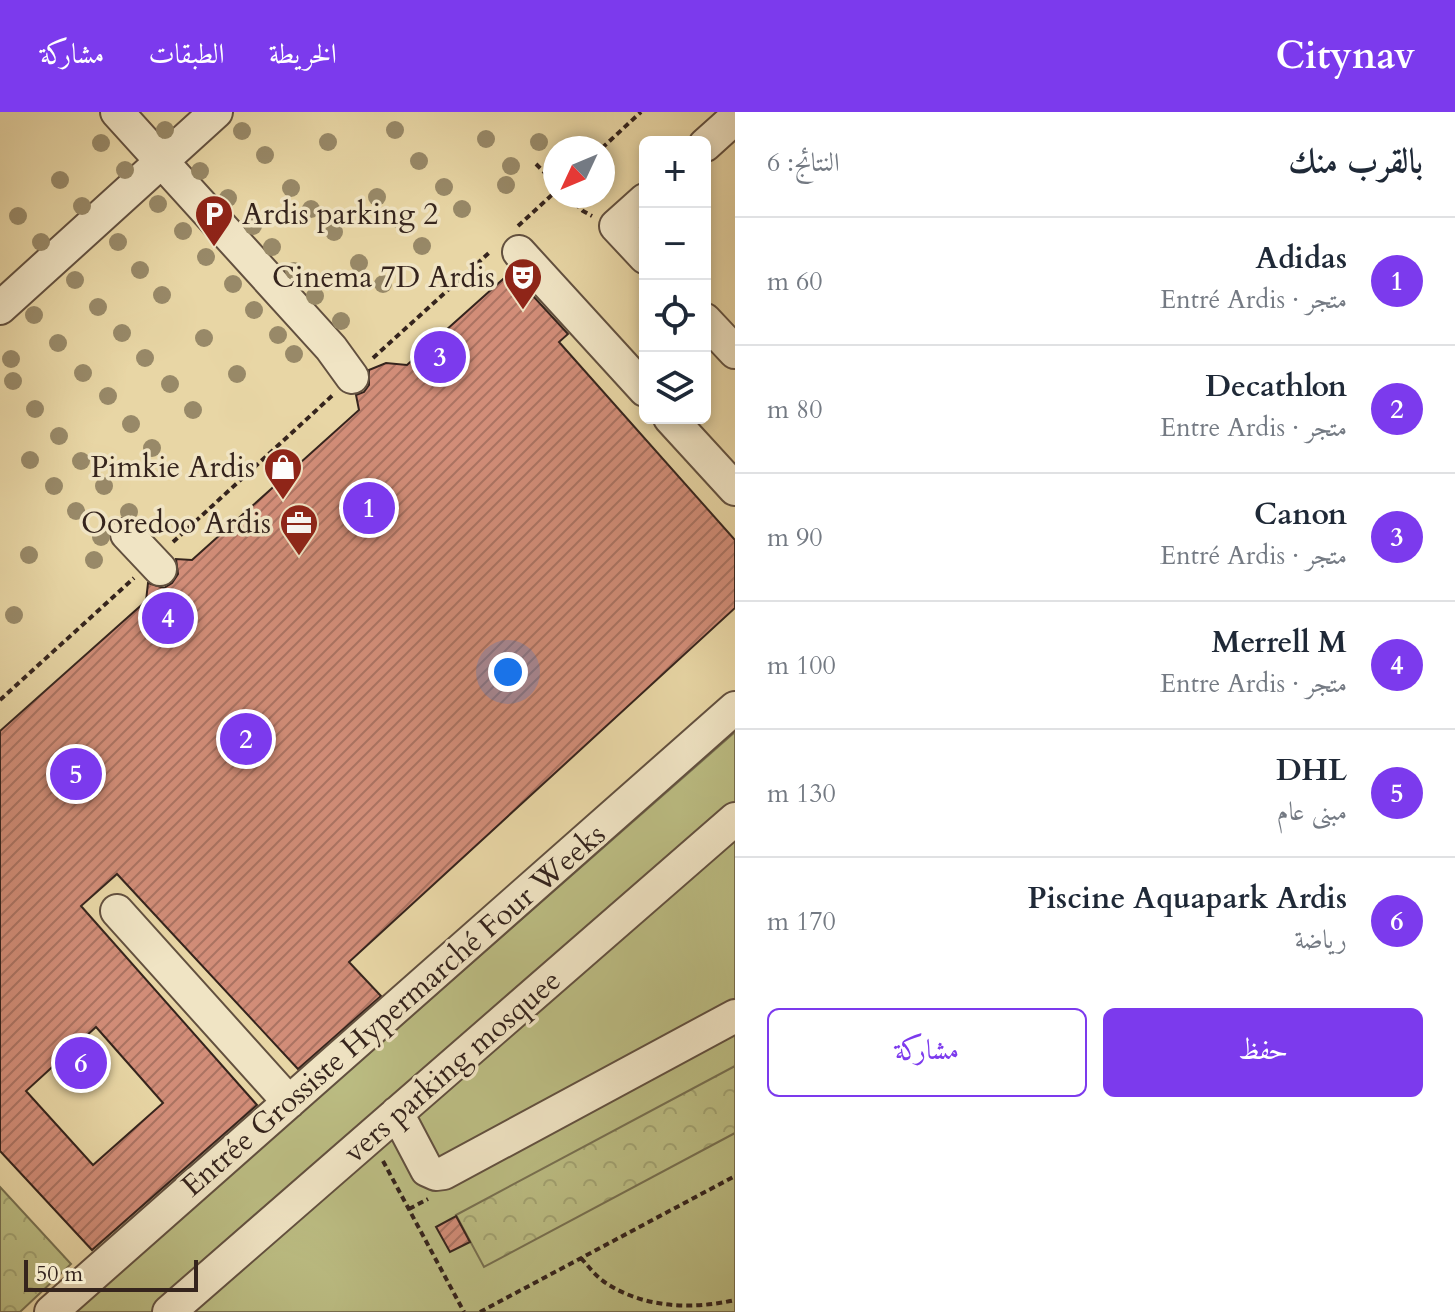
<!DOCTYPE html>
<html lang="ar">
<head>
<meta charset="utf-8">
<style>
  body { margin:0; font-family:Cardo,Amiri,serif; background:#f2f2f3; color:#1f2937; direction:rtl }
  .controls { position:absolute; right:24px; top:24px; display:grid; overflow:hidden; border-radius:12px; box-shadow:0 4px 12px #0003 }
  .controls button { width:72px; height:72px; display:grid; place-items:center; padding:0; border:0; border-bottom:2px solid #e0e1e3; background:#fff; color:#1f2937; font:40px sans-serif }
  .compass { position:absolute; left:543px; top:24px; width:72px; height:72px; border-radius:50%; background:#fff; box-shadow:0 4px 12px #0003; rotate:226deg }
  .scale { position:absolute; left:24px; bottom:20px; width:174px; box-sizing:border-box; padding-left:8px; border:4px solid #35241d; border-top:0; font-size:22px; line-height:28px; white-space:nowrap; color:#35241d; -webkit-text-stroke:6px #f0e4c4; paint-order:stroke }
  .you { position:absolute; left:508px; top:560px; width:28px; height:28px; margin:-20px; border:6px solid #fff; border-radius:50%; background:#1a73e8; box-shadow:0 0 0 12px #1a73e833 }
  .badge { display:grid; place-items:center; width:52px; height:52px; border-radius:50%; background:#7c3aed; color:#fff; font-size:26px; font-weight:700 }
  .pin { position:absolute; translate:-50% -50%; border:4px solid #fff; box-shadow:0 2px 8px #0006 }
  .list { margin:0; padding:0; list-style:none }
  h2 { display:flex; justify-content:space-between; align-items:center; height:104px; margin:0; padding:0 32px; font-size:34px }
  h2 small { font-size:26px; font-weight:400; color:#747a83 }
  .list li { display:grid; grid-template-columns:52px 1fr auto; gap:24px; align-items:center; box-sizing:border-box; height:128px; padding:0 32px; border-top:2px solid #e0e1e3 }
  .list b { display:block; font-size:30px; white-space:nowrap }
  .list p { margin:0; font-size:26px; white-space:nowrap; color:#747a83 }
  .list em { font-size:26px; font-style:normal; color:#747a83 }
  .actions { display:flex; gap:16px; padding:24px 32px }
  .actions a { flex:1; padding:18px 0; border:2px solid #7c3aed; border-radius:12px; text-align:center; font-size:28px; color:#7c3aed }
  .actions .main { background:#7c3aed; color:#fff }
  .icon { flex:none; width:44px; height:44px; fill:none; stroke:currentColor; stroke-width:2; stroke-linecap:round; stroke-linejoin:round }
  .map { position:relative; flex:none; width:735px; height:1200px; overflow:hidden; direction:ltr }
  header { display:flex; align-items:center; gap:48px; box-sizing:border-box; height:112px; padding:0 40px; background:#7c3aed; color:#fff }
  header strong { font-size:38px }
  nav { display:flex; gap:44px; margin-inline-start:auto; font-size:28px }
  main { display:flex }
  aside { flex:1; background:#fff }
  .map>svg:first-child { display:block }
</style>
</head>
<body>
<header>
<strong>Citynav</strong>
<nav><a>الخريطة</a><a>الطبقات</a><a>مشاركة</a></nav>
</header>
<main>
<aside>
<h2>بالقرب منك<small>النتائج: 6</small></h2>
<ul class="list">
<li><span class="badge">1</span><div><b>Adidas</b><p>متجر · Entré Ardis</p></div><em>60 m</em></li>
<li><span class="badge">2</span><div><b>Decathlon</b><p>متجر · Entre Ardis</p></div><em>80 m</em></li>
<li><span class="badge">3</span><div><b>Canon</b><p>متجر · Entré Ardis</p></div><em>90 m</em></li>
<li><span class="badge">4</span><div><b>Merrell M</b><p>متجر · Entre Ardis</p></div><em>100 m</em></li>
<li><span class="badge">5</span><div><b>DHL</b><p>مبنى عام</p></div><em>130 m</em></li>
<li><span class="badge">6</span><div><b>Piscine Aquapark Ardis</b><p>رياضة</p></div><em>170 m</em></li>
</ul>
<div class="actions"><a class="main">حفظ</a><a>مشاركة</a></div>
</aside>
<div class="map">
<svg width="735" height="1200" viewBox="0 0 735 1200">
  <defs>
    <pattern id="forest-crowns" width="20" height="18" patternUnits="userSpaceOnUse" patternTransform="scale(2)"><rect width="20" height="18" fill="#bbbc82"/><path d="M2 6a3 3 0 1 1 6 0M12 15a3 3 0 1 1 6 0" fill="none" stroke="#a1a170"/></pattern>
    <pattern id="building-hatch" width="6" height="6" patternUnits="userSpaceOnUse" patternTransform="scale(2)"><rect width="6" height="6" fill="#d28d78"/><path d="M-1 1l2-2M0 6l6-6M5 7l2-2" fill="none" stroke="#ab7362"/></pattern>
  </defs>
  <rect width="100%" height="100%" fill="#e8d6a5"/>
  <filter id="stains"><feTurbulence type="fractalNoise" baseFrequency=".0025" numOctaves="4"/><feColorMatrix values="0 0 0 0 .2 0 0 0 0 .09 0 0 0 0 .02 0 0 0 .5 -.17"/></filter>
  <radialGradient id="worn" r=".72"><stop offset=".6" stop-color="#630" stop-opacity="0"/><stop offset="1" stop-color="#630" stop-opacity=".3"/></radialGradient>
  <path fill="#bbbc82" stroke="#787050" stroke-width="2" d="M735,620V1200H74Z"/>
  <path fill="url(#forest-crowns)" stroke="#787050" stroke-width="2" d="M735,954V1021L484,1155L456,1103Z
    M0,1075L71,1152L20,1200H0Z"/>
  <path fill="url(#building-hatch)" stroke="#35241d" stroke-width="2" fill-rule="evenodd" d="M511,160L568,222L559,230L735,428V496L349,850L381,884L298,957L117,762L81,794L257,993L92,1138L0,1039V619L146,489L148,471L164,476L172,471L178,462L176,447L192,448L359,298L356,283L364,280L369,273V258L386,251L407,253ZM96,915L163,991L93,1053L26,979Z
    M456,1104L470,1130L450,1140L436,1115Z"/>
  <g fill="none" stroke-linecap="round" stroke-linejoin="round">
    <defs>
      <path id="minor" d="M117,0L331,236L352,265
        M705,33L735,6
        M645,88L616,114L645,145
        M519,140L645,278
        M0,196L216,0
        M705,208L735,240
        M670,306L735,377
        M127,422L160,457
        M117,799L289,990
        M397,1001L427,1058L436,1062L444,1061L735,904
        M51,1200L735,596
        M169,1200L735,707"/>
    </defs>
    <use href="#minor" stroke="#62503f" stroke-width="36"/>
    <path stroke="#35241d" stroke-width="4" stroke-dasharray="6 4" stroke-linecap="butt" d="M602,36L641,0
      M536,52L555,71
      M568,84L583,99L592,104
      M518,114L555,80
      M373,246L491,139
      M173,430L334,282
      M0,588L134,466
      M383,1049L464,1200
      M409,1097L428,1087
      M581,1146C588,1154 595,1163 603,1169C641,1196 691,1198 735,1188
      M480,1200L735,1064"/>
    <use href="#minor" stroke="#f0e4c4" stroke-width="32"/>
  </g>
  <g fill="#988968">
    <circle cx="165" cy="18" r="9"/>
    <circle cx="395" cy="18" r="9"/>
    <circle cx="242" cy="19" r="9"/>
    <circle cx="486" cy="27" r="9"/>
    <circle cx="328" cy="30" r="9"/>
    <circle cx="539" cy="30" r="9"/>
    <circle cx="101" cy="31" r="9"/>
    <circle cx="265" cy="43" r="9"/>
    <circle cx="419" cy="49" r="9"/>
    <circle cx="511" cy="54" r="9"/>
    <circle cx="125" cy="58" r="9"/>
    <circle cx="200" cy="59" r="9"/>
    <circle cx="60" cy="68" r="9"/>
    <circle cx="506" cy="73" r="9"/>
    <circle cx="444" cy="75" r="9"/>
    <circle cx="291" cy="76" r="9"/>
    <circle cx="377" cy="85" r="9"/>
    <circle cx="228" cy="86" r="9"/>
    <circle cx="158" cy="92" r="9"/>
    <circle cx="82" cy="94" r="9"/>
    <circle cx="311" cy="97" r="9"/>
    <circle cx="462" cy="97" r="9"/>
    <circle cx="18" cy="104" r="9"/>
    <circle cx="401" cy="109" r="9"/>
    <circle cx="253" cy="114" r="9"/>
    <circle cx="183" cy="119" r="9"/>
    <circle cx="334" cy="120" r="9"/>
    <circle cx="41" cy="130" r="9"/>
    <circle cx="118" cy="130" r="9"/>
    <circle cx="422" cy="134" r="9"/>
    <circle cx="272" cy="135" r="9"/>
    <circle cx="206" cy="145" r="9"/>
    <circle cx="359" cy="151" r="9"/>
    <circle cx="140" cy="158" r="9"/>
    <circle cx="294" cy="159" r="9"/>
    <circle cx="75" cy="168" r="9"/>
    <circle cx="233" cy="172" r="9"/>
    <circle cx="383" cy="172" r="9"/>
    <circle cx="162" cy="183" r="9"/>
    <circle cx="315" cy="184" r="9"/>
    <circle cx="98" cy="195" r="9"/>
    <circle cx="254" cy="198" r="9"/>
    <circle cx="34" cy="203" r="9"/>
    <circle cx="341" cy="209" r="9"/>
    <circle cx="122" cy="221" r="9"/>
    <circle cx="278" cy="223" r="9"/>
    <circle cx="204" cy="226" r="9"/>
    <circle cx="58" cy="231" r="9"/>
    <circle cx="294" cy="242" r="9"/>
    <circle cx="145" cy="246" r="9"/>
    <circle cx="11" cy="247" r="9"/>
    <circle cx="83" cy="261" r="9"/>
    <circle cx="237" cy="262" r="9"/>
    <circle cx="13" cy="269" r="9"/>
    <circle cx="170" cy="272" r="9"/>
    <circle cx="108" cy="284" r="9"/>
    <circle cx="35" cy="297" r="9"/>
    <circle cx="193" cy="298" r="9"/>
    <circle cx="131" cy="312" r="9"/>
    <circle cx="59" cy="324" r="9"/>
    <circle cx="152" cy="336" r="9"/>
    <circle cx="30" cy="348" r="9"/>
    <circle cx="81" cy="349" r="9"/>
    <circle cx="54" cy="374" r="9"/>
    <circle cx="104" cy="374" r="9"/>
    <circle cx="76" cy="399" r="9"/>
    <circle cx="129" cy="400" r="9"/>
    <circle cx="101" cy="425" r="9"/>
    <circle cx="29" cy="443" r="9"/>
    <circle cx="94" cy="448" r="9"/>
    <circle cx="14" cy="503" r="9"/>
  </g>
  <defs>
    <symbol id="parking-pin" viewBox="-11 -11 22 30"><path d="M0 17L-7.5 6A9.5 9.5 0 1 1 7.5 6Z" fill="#8f2418" stroke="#f0e4c4"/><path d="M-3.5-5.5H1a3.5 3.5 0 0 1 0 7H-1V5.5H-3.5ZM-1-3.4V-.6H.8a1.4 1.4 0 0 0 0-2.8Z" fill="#fff"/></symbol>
    <symbol id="theatre-pin" viewBox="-11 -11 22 30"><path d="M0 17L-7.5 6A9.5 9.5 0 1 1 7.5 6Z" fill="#8f2418" stroke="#f0e4c4"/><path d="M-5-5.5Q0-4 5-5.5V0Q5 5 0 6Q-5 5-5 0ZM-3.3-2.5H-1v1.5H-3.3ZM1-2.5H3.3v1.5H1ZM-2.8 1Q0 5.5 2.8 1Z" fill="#fff"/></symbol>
    <symbol id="shop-pin" viewBox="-11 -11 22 30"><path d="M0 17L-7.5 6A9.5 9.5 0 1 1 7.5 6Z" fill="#8f2418" stroke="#f0e4c4"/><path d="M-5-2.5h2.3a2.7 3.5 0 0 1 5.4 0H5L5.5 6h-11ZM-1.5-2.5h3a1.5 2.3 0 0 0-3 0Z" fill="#fff"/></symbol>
    <symbol id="office-pin" viewBox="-11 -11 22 30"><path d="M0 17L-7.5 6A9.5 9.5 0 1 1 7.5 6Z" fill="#8f2418" stroke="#f0e4c4"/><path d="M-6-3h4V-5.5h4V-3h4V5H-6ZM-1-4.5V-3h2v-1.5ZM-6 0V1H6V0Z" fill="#fff"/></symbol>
  </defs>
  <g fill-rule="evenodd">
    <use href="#parking-pin" x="192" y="80" width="44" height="60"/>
    <use href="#theatre-pin" x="501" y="143" width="44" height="60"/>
    <use href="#shop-pin" x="261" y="333" width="44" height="60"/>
    <use href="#office-pin" x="277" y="389" width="44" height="60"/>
  </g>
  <g text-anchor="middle" stroke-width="7" stroke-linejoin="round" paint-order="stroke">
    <g font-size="30" fill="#35241d" stroke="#f0e4c4" text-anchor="end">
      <text x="242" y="112" text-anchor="start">Ardis parking 2</text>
      <text x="495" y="175">Cinema 7D Ardis</text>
      <text x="255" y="365">Pimkie Ardis</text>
      <text x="271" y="421">Ooredoo Ardis</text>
    </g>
    <g font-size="30" fill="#35241d" stroke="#f0e4c4">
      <text transform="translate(393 898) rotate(-41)" y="10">Entrée Grossiste Hypermarché Four Weeks</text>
      <text transform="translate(452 954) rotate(-41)" y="10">vers parking mosquee</text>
    </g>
  </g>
  <rect width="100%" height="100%" filter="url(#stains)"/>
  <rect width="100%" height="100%" fill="url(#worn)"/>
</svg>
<div class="controls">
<button>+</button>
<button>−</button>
<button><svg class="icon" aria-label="locate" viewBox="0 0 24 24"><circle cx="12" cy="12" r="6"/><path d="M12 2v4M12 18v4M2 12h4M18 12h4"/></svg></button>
<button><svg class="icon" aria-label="layers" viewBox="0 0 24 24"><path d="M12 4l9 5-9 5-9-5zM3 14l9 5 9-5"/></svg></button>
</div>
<svg class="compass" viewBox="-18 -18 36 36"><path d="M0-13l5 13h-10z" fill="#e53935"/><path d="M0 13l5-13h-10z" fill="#747a83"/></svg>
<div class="scale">50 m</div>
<div class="you"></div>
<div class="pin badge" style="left:369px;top:396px">1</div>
<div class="pin badge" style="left:246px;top:627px">2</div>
<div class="pin badge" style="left:440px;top:245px">3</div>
<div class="pin badge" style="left:168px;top:506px">4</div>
<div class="pin badge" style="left:76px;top:662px">5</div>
<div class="pin badge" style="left:81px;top:951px">6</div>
</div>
</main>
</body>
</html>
